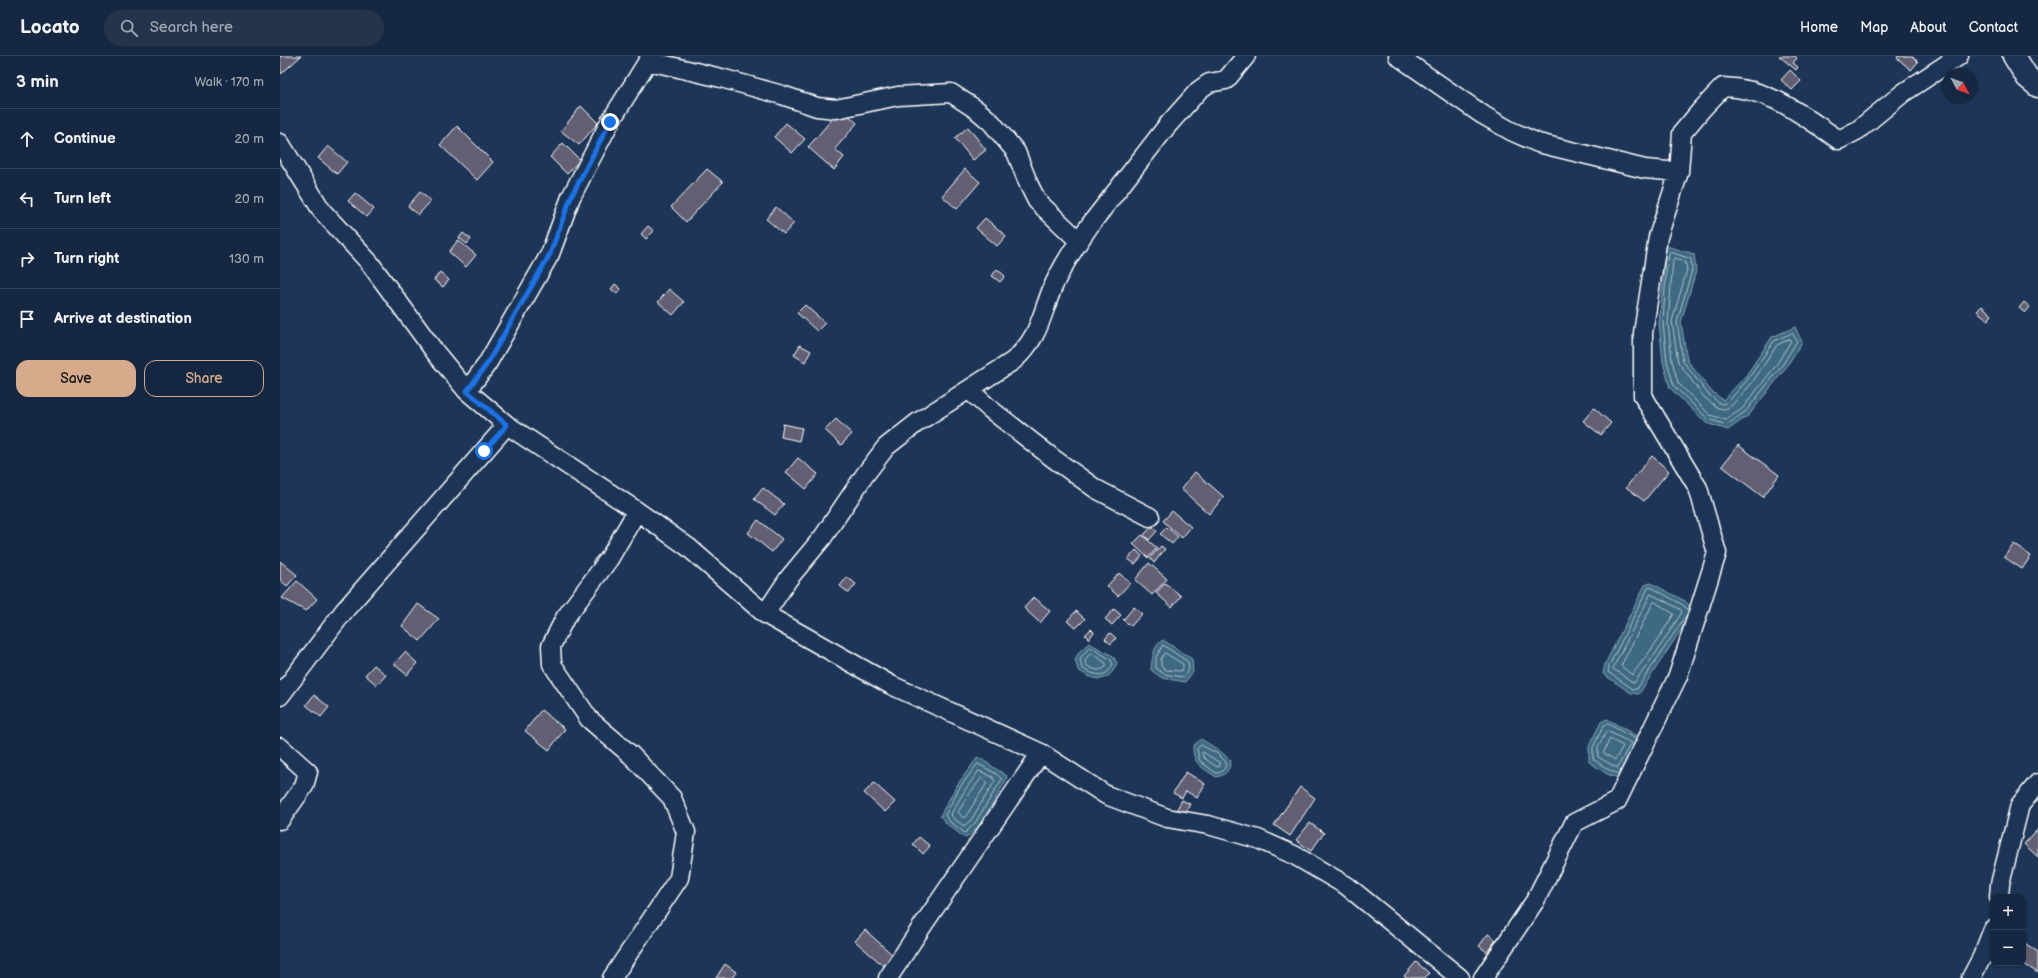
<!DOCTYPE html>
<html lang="en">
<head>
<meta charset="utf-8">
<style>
  body { margin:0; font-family:"Balsamiq Sans",sans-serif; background:#23344c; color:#f1f3f6 }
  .controls { position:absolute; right:12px; bottom:12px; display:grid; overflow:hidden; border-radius:8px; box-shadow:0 1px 3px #0004 }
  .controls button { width:36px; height:36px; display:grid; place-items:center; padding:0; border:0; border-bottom:1px solid #35445a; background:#162841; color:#f1f3f6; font:20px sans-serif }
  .compass { position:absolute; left:1662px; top:12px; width:36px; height:36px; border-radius:50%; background:#162841; box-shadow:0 1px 3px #0004; rotate:131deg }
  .stop { position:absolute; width:12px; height:12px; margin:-9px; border:3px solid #1a73e8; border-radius:50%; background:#fff }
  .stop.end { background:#1a73e8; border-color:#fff; box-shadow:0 1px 4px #0008 }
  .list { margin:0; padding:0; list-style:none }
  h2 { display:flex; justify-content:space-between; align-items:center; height:52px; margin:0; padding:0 16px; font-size:17px }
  h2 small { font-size:13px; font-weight:400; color:#9ea6b1 }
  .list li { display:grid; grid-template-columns:26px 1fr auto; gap:12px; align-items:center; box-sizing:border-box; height:60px; padding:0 16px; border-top:1px solid #35445a }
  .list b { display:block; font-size:15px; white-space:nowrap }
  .list em { font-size:13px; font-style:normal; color:#9ea6b1 }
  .actions { display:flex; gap:8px; padding:12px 16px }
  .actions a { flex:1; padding:9px 0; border:1px solid #d6ab8b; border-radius:12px; text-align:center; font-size:14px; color:#d6ab8b }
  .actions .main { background:#d6ab8b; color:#111 }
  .icon { flex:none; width:22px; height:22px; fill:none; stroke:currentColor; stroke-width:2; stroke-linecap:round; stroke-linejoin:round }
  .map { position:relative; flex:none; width:1758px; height:922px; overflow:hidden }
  header { display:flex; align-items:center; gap:24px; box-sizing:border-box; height:56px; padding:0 20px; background:#162841; border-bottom:1px solid #35445a }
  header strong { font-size:19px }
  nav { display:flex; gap:22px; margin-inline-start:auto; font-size:14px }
  .search { width:280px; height:36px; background:#23344c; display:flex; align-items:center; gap:10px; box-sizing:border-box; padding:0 14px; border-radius:22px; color:#9ea6b1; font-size:15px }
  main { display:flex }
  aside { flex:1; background:#162841 }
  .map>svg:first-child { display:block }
</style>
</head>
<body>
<header>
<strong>Locato</strong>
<div class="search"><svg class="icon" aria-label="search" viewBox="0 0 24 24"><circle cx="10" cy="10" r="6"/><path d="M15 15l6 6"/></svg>Search here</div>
<nav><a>Home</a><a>Map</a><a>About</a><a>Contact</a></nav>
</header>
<main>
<aside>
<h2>3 min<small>Walk · 170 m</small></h2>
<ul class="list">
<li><svg class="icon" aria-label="ahead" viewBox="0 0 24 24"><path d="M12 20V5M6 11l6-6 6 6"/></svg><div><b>Continue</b></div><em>20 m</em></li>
<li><svg class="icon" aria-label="left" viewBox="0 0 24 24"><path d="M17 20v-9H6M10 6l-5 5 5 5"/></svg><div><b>Turn left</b></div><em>20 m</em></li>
<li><svg class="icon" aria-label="right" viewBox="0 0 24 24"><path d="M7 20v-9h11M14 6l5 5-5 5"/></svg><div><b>Turn right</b></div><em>130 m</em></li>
<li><svg class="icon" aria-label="arrive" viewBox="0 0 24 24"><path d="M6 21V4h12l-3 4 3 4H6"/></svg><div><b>Arrive at destination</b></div></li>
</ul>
<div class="actions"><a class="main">Save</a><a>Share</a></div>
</aside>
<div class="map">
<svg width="1758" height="922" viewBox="0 0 1758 922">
  <rect width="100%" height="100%" fill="#1d3557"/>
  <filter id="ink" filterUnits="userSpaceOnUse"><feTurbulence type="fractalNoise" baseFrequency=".025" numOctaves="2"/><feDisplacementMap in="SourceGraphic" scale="8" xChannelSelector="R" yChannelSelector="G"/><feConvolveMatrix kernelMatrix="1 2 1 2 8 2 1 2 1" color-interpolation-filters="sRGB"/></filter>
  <g filter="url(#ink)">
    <path fill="#3d6981" stroke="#8ba5b3" d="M1386,190L1414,198L1416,215L1401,266L1407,304L1431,335L1443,344L1465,321L1492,281L1515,271L1522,286L1505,313L1469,359L1448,374L1426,367L1390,332L1383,306L1379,267Z
      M1371,527L1405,545L1414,554L1359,638L1351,637L1323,618L1325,608L1365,529Z
      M883,584L912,603L913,616L905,626L882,622L871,614C872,604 873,589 883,584Z
      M809,587L833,600L837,607C828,629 815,625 798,614L795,603L800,595Z
      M1327,663L1364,684L1341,723L1327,718L1309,706V690L1321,666Z
      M921,683L940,695L951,705C949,715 946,719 936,721C922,711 913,709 913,690Z
      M698,701L727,720L725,726C716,740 699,777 685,782L667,768L660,760L677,729Z"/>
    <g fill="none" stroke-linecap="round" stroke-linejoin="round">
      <path stroke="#b1c3cd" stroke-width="1" d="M1390,196L1411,203L1412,214L1397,266L1403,305L1428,338L1441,348L1447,347L1468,323L1494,285L1512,277L1517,285L1501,311L1466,355L1447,369L1428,363L1394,330L1387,305L1383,267L1386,216Z
        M1395,202L1405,205L1407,214L1392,265L1398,306L1424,341L1438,352L1445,353L1451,350L1472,327L1497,289L1509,283L1511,285L1497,308L1463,352L1446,364L1430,359L1398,327L1392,305L1388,267L1393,204Z
        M1371,538L1400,553L1402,556L1376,597L1354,627L1333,613Z
        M1375,546L1394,558L1371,594L1352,619L1341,610L1373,547Z
        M1407,558L1357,633H1353L1328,616L1329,610L1368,532L1371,531L1403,549L1408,554
        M883,589L908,606L909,614L903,621L884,618L876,612V602Z
        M810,591L830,603L833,608C827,624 813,619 802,612L800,603Z
        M811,597L826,607V611C818,616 814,614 806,609L805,604Z
        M885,597L903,608V612L901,615L886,614L881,610V603Z
        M1327,675L1351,687L1337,712L1318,701V692Z
        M1330,683L1343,690L1335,704L1324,697Z
        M921,689L938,698L946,706C946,712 943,717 936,717L920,705L917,693Z
        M923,696L940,707V710L937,711L924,702L922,698Z
        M698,708L715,717L722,723L695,767L685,777L669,765L665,759L680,731Z
        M699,715L713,721L715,725L691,764L684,770L673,762L671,758L685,734Z
        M1339,718L1329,714L1313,703V691L1324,669L1328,668L1356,683
        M702,722L707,727L686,760L683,762L678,756L690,737Z"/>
    </g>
    <path fill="#635e72" stroke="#fff" d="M0,0H21L1,18Z
      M1499,0H1515L1517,2L1513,7L1518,11L1516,14Z
      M1618,0H1632L1638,6L1631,14L1617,2Z
      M1510,14L1521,25L1512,34L1501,24Z
      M301,50L318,67L299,89L281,75Z
      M561,53L577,67L555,93L564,101L554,114L528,91Z
      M506,67L525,83L512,97L494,81Z
      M177,70L213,106L197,124L160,89Z
      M688,71L706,94L693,104L675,82Z
      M283,87L300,104L287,118L270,101Z
      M48,90L67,106L57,118L38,102Z
      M427,113L443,126L406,166L391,151Z
      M685,113L700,126L677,153L662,140Z
      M140,136L151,145L138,159L128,150Z
      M75,137L94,153L87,161L68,145Z
      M496,151L514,167L504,178L486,163Z
      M705,162L726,180L717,190L696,172Z
      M368,170L374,175L366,183L361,178Z
      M183,177L191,183L187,188L179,182Z
      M178,184L196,199L186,211L169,196Z
      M717,213L725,220L720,226L712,220Z
      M160,216L169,224L163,231L154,224Z
      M335,228L341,233L337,238L331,233Z
      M389,233L404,246L393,259L378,246Z
      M1744,246L1750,251L1745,257L1739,252Z
      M525,249L545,267L537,275L517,257Z
      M1702,250L1712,259L1708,264L1697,255Z
      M520,289L531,295L525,306L514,299Z
      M1314,352L1331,367L1321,379L1303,365Z
      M556,363L572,378L561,389L545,374Z
      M503,368L522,372L519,385L501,381Z
      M1458,389L1499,419L1483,441L1442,410Z
      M1372,400L1389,415L1364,445L1346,431Z
      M518,402L538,418L526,433L506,416Z
      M915,416L944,441L929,458L901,433Z
      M483,432L504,448L495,459L474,443Z
      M892,455L911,471L902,482L883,465Z
      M478,464L502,483L492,496L468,477Z
      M872,470L877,475L869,484L864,479Z
      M887,471L898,481L892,488L880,478Z
      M862,479L877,492L868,502L853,488Z
      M1734,488L1751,500L1742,513L1724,501Z
      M881,490L885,493L874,507L870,502Z
      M856,494L862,500L855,508L848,503Z
      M318,499L323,502L317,510L312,506Z
      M0,505L17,519L7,530L0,524Z
      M869,507L887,523L872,539L855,524Z
      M839,517L850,527L838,540L827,530Z
      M567,521L576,528L569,537L560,530Z
      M17,525L37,543L26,555L2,542Z
      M885,527L901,540L892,551L876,537Z
      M754,541L770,555L760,567L744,552Z
      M138,548L159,563L140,585L122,570Z
      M854,551L862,558L851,570L843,564Z
      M834,553L841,559L832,569L825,563Z
      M796,555L805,563L796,572L787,565Z
      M811,573L814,576L809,583L805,579Z
      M830,577L836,582L831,588L825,583Z
      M125,596L137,607L127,619L114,608Z
      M94,609L106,619L97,629L85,619Z
      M34,639L49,651L41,661L26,649Z
      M261,654L285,673L269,694L245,675Z
      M906,716L925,728L917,742L906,735L902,742L893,737Z
      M594,727L615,746L605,756L584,737Z
      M1020,731L1035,742L1010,780L994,769Z
      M902,744L910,748L905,758L897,753Z
      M1030,767L1044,777L1031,795L1016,784Z
      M1758,773V801L1744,788Z
      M639,781L650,790L643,798L633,788Z
      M585,874L615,901L606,912L575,885Z
      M1208,878L1216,884L1207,896L1199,890Z
      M1743,886L1758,896V917L1742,907Z
      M1136,906L1149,917L1145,922H1126L1124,920Z
      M445,908L456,916L452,922H436Z"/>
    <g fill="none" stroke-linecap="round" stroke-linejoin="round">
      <defs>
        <path id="street" d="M1118,0L1203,59L1231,75L1258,87L1365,113L1399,116L1402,77L1422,53L1443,31C1490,32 1522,59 1559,84L1578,74L1623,37L1679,0
          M369,5L441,22L502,39L537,51L556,53L618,40L671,37L697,54L711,66L736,96L749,129L757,145L799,185
          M0,87L42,155L89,206L155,296L187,335L227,369L357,455L408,491L485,558L611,629L761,697L826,739L887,762L928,769L978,783L1014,799L1067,830L1180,922
          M689,334L710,353L774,403L816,433L870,461
          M187,335L207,308L270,198L291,141L330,66L371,0
          M485,558L509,522L543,481L584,420L606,391L638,366L733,305C759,282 760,263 772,233C781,211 796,189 810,169L887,70L919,34L929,27L946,24L966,0
          M0,640L64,555L227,369
          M0,691L28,716L24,730L0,764
          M1719,841L1720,828L1740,749L1758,727
          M332,922L399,822L406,776L392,742L351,699L309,663L272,608L271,590L285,562L329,503L357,455
          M608,922L645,866L761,697
          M1203,922L1255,845L1294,767L1337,745L1398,620L1437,497L1418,432L1363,340V277L1378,181L1399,116
          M1691,922L1702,901L1713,873"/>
        <path id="secondary" d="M1734,0L1747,21L1758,30"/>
      </defs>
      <use href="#street" stroke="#fff" stroke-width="21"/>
      <use href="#secondary" stroke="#fff" stroke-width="25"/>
      <use href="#street" stroke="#1d3557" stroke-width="18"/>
      <use href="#secondary" stroke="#1d3557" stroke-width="22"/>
    </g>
  </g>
  <g fill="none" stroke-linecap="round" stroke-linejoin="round" filter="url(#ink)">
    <path stroke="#1a73e8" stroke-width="5" d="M204,395L227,369L187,335L207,308L270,198L291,141L330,66"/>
  </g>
</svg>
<div class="controls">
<button>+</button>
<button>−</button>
</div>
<svg class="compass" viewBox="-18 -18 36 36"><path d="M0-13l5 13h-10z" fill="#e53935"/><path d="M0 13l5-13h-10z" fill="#9ea6b1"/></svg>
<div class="stop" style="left:204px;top:395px"></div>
<div class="stop end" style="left:330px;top:66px"></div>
</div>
</main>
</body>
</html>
